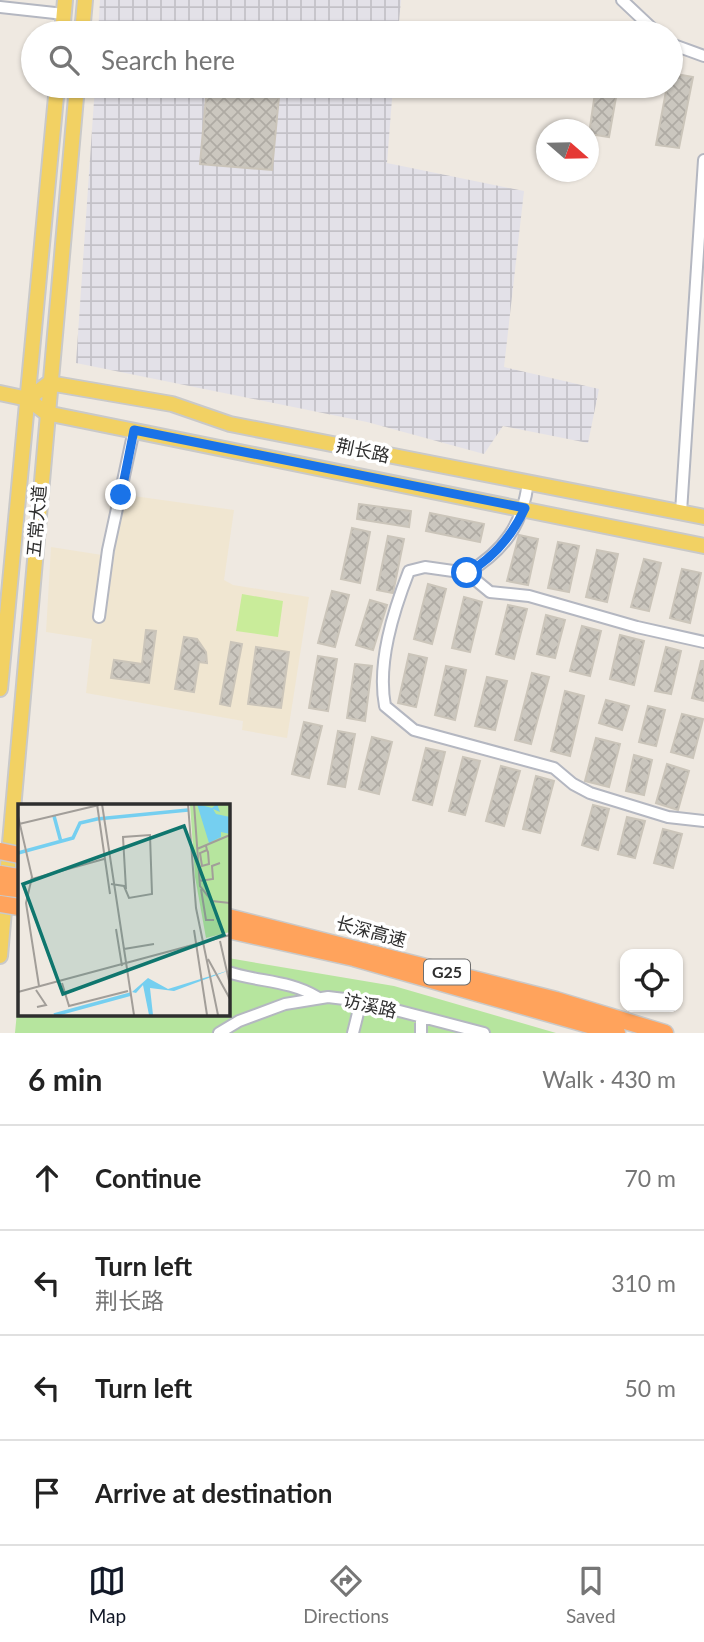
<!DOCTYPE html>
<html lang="en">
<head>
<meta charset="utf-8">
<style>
  body { margin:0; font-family:Lato,"Noto Sans SC",sans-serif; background:#f2f2f2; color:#222 }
  .controls { position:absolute; right:21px; bottom:21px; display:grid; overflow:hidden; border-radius:14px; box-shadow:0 2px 5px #0004 }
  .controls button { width:63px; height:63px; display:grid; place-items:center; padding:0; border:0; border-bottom:2px solid #e0e0e0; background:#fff; color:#222; font:35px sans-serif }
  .compass { position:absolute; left:536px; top:119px; width:63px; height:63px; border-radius:50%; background:#fff; box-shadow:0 2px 5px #0004; rotate:110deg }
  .stop { position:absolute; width:21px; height:21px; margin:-16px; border:5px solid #1a73e8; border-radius:50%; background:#fff }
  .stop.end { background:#1a73e8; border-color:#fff; box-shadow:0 2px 7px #0008 }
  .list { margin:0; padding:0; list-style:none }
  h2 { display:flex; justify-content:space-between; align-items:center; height:91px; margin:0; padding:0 28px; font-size:30px }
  h2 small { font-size:23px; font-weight:400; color:#767676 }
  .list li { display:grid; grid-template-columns:46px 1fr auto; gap:21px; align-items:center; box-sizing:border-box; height:105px; padding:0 28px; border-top:2px solid #e0e0e0 }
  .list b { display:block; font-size:26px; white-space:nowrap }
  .list p { margin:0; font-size:23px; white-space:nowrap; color:#767676 }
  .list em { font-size:23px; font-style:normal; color:#767676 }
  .icon { flex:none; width:38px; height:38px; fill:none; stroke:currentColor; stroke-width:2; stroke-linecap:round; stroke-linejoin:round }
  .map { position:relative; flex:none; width:704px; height:1033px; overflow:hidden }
  .search { position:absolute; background:#fff; box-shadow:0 2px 5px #0004; left:21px; right:21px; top:21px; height:77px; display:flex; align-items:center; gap:18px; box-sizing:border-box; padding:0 24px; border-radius:38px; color:#767676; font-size:26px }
  .sheet { height:511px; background:#fff }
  nav { display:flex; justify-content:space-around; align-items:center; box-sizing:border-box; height:98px; border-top:2px solid #e0e0e0; background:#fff; font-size:19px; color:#767676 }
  nav a { display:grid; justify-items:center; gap:4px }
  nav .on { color:#111827 }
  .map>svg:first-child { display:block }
</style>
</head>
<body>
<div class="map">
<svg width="704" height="1033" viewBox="0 0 704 1033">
  <defs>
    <pattern id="industrial-grid" width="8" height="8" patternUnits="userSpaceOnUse" patternTransform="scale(1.75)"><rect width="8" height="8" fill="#e3e1e8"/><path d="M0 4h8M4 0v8" fill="none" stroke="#c3c1c7"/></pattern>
    <pattern id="building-cross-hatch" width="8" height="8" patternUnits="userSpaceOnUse" patternTransform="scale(1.75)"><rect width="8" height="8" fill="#cbc7bf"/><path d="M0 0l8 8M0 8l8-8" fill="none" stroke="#afaba4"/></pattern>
  </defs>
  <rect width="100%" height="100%" fill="#efe9e1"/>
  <path fill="url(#industrial-grid)" d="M100,0H401L398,33H98Z
    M95,86H393L387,163L524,191L504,367L599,389L588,443L503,426L484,454L367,422L76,363Z"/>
  <path fill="#f0e6d1" d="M112,493L234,510L224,580L233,585L309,597L287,738L242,730L243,721L86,693L92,639L46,632L51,547L102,555Z"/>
  <path fill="#b6e59e" d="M228,958L394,986L556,1033H15L19,991V1014H228Z"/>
  <path fill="#c9ec9a" d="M242,594L283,601L278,637L236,631Z"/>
  <path fill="url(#building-cross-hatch)" stroke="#cbc5ba" stroke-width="2" d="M671,73L693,77L679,148L656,145L667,86H671Z
    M207,86H280L272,170L200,164Z
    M596,86H618L609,137L589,134Z
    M359,504L411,511L409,527L357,519Z
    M430,513L484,524L480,542L426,531Z
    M352,528L370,532L360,583L341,579Z
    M519,535L538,539L528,585L507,581Z
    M388,536L404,539L393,593L377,590Z
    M558,542L579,546L569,592L548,588Z
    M597,550L618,554L607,602L586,597Z
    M644,559L661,563L649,611L631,607Z
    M682,569L701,573L690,623L670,618Z
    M428,584L446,589L432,644L414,639Z
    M332,591L349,595L335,647L318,643Z
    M464,597L482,602L470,652L452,648Z
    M370,600L387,605L373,650L356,645Z
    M508,605L527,609L514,659L496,654Z
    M546,615L565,620L555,658L537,654Z
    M582,626L601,631L590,676L570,671Z
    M146,630L156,631L149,683L111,678L114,660L142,664Z
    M620,635L644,641L634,685L610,679Z
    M184,637L197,639L206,652L207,663L199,662L194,692L175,689Z
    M231,642L242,644L230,706L220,704Z
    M256,647L289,652L281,708L248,704Z
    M666,647L681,651L671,694L655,691Z
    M409,654L427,658L416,707L398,703Z
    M318,656L337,659L328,711L309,708Z
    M701,661H704V701L692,698Z
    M355,664L372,666L365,721L347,718Z
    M446,666L466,670L455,720L435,715Z
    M532,673L549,677L531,744L515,740Z
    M487,677L507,681L495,730L475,726Z
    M565,691L584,696L570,756L551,751Z
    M606,700L629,706L622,730L599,723Z
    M648,706L665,710L656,746L639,742Z
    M682,714L703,719L693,758L671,752Z
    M304,722L322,726L309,778L292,774Z
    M338,731L355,734L345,787L328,784Z
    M372,737L392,742L379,794L359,789Z
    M596,738L620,744L609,787L585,781Z
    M426,748L445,752L432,805L413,800Z
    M634,755L652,760L644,795L626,791Z
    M463,757L480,761L465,815L449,811Z
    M667,764L689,771L678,810L656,803Z
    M501,766L520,771L504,826L486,821Z
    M536,776L554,781L540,833L523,829Z
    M593,805L609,809L598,850L582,845Z
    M627,817L645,821L635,858L618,854Z
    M663,829L682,834L673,868L654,863Z"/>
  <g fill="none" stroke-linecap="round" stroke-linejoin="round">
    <defs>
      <path id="minor" d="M622,0L657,33
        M0,7L64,14
        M671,44L704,56
        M681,512L704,160
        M467,573C504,551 523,524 528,482
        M99,617L108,550L134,430
        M704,642L637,627L529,596L490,592L467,573L425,567L409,571C393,612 377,663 385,706L414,730L554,768L573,784L590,793L668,817L704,821
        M228,972C258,982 289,980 317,997
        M219,1033L239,1021L285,1004L328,997L361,1001L484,1033
        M353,1033L361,1001
        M421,1033V1018"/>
      <path id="major" d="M62,33L65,0
        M82,33L85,0
        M0,393L28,399L46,413L704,546
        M28,399L49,383L172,404L230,424L704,517
        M0,689L57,86
        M0,956L77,86"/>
      <path id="highway" d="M228,917L556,1000L665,1033
        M228,930L354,958L617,1033"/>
    </defs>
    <use href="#minor" stroke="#b4b7c1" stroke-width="14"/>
    <use href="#major" stroke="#c9c9c9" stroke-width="18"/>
    <use href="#highway" stroke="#c9c9c9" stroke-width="19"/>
    <use href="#minor" stroke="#fff" stroke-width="10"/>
    <use href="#major" stroke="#f2d163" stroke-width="14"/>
    <use href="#highway" stroke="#ffa35c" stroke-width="16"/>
    <defs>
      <path id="highway-bridge" d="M0,851L19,855
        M0,874L18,877
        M0,887L17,889
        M0,904L19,907"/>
    </defs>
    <use href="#highway-bridge" stroke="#c9c9c9" stroke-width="19" stroke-linecap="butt"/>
    <use href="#highway-bridge" stroke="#ffa35c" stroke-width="16"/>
  </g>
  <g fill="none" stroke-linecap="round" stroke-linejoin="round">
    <path stroke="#1a73e8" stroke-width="9" d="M121,495L134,430L525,508C512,536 493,558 467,573"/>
  </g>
  <g text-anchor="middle" stroke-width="7" stroke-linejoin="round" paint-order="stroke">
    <rect fill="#fff" stroke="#6d6d6d" stroke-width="2" x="424" y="959.5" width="46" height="25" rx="5"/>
    <g font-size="16" font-weight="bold" fill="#2e2e2e">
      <text x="447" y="978">G25</text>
    </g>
    <g font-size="18" fill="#2e2e2e" stroke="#fff">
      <text transform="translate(363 451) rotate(12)" y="6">荆长路</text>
      <text transform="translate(37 521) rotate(-85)" y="6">五常大道</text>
      <text transform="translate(371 932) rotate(15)" y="6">长深高速</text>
      <text transform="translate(370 1006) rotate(13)" y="6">访溪路</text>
    </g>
  </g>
  <g transform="translate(18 804)">
    <rect width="212" height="212" fill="#efe9e1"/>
    <path d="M172,0H212V128L188,134L177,73Z" fill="#b6e59e"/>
    <path d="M179,0L194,4L199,0L202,8L195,5L198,10L212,13V30L203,28V33L191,39ZM212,166L156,187L132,184L135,211H131L125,181L118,189L114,188L130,174L150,185Z" fill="#75cff0"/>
    <path fill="none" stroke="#75cff0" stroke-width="3.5" d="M36,12L43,38M0,49L55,34L62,19L79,15L170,6M36,211L113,190"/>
    <path fill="none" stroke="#a29e99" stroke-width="2" d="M79,0L92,90M84,0L116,211M170,0L178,104L200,211M176,0L182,82L194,97L212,99M0,12L14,73L8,99L21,182M1,20L81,1M188,42L189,46L190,48L191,60L184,62L182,49L189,46M179,45L212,31M14,75L86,55M181,77L195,75L194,62L202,59M93,80L106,82L111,94L134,90L132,31L105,33L108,85M183,85L188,116H196M98,125L104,162M176,126L189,211M202,137L212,181M106,145L136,140M190,155L212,195M44,179L51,202L110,187M18,186L28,201L19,203M0,188L212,131"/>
    <path fill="#0f766e" fill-opacity="0.15" stroke="#0f766e" stroke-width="3.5" d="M166,22L206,131L45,190L5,80Z"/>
    <rect width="212" height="212" fill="none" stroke="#2e2e2e" stroke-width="3.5"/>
  </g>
</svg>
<div class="controls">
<button><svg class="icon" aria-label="locate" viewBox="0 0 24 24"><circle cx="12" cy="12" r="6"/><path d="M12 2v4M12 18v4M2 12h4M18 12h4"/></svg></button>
</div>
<svg class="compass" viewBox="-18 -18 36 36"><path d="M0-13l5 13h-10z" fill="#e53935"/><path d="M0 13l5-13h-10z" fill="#767676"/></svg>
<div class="stop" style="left:467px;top:573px"></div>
<div class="stop end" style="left:121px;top:495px"></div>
<div class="search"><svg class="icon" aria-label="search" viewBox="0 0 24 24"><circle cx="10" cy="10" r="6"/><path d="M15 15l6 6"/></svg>Search here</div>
</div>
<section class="sheet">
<h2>6 min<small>Walk · 430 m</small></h2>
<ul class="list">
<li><svg class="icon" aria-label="ahead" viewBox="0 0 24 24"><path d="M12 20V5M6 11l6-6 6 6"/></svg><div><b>Continue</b></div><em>70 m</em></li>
<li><svg class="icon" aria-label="left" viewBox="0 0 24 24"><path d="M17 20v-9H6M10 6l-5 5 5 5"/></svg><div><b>Turn left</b><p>荆长路</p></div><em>310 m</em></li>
<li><svg class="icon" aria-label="left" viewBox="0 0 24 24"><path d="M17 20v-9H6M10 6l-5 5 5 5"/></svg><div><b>Turn left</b></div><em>50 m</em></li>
<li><svg class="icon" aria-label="arrive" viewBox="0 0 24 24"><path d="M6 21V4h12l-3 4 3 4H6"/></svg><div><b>Arrive at destination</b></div></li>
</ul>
</section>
<nav>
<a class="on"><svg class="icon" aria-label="map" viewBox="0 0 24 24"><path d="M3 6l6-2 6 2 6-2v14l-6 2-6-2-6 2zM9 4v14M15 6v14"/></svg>Map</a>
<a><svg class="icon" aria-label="directions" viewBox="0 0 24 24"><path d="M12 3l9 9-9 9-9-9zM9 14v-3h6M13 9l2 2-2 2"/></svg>Directions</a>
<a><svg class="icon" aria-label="saved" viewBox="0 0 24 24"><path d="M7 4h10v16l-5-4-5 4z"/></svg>Saved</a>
</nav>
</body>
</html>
